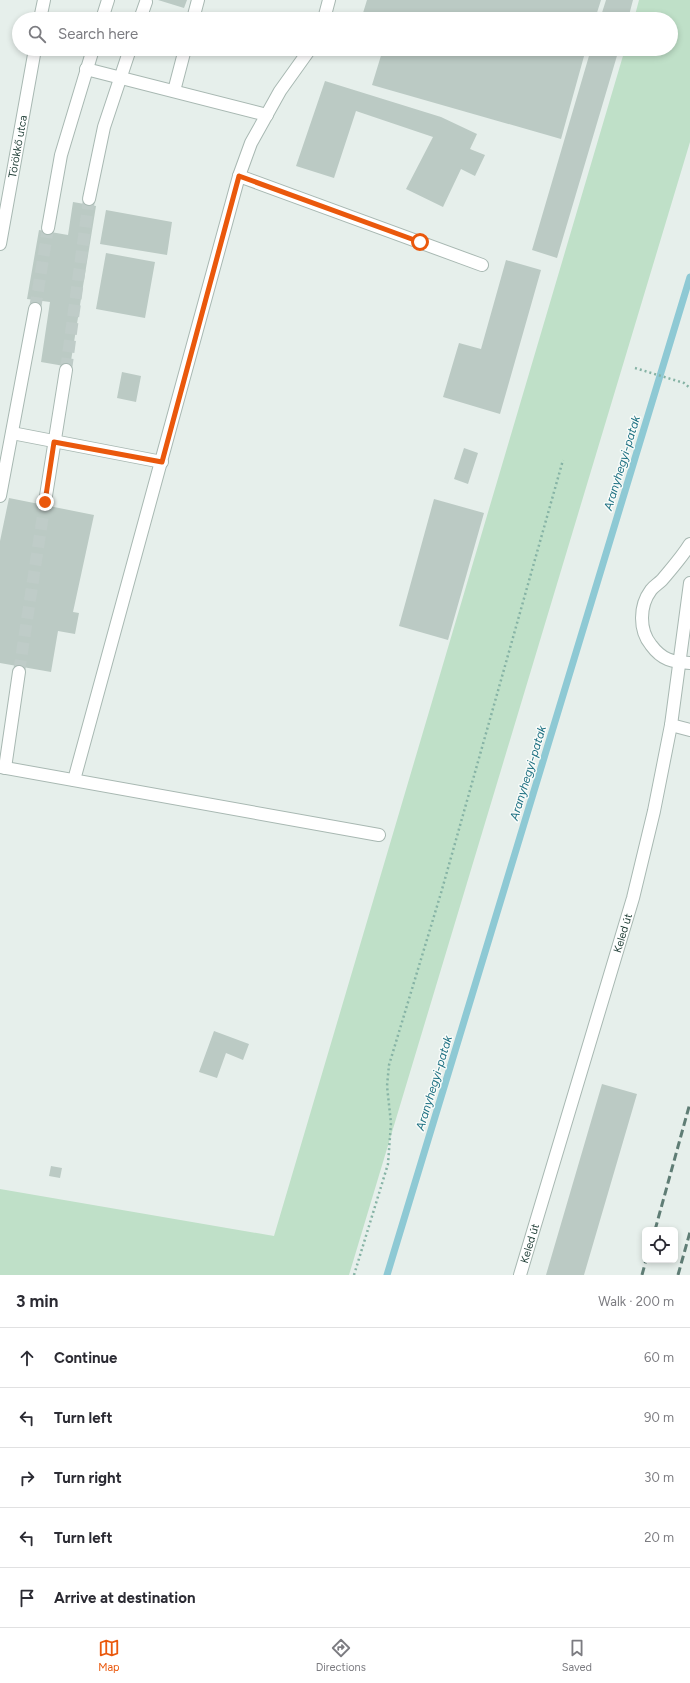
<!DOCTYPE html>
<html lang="en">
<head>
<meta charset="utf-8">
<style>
  body { margin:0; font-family:Figtree,sans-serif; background:#f7f7f7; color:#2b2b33 }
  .controls { position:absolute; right:12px; bottom:12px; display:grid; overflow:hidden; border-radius:6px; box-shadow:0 2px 6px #0003 }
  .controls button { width:36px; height:36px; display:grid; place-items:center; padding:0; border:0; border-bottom:1px solid #e1e1e2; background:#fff; color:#2b2b33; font:20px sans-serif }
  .stop { position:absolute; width:12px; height:12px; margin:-9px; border:3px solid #ea580c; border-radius:50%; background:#fff }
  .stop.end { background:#ea580c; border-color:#fff; box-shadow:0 1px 4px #0008 }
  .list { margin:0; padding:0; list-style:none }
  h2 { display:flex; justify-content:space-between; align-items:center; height:52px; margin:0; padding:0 16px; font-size:17px }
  h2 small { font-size:13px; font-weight:400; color:#7c7c81 }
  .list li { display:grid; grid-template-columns:26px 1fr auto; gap:12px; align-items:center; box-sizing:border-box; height:60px; padding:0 16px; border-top:1px solid #e1e1e2 }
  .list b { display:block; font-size:15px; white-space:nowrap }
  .list em { font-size:13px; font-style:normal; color:#7c7c81 }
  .icon { flex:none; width:22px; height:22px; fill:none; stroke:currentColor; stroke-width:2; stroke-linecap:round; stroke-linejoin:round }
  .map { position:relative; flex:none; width:690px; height:1275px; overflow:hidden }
  .search { position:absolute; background:#fff; box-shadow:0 2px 6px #0003; left:12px; right:12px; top:12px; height:44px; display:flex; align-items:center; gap:10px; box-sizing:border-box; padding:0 14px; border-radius:22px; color:#7c7c81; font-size:15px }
  .sheet { height:352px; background:#fff }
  nav { display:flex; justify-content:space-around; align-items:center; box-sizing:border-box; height:56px; border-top:1px solid #e1e1e2; background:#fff; font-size:11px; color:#7c7c81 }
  nav a { display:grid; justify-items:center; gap:2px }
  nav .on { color:#ea580c }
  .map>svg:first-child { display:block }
</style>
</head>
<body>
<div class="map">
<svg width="690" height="1275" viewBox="0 0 690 1275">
  <rect width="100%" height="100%" fill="#e6efeb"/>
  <path fill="#bfe0c8" d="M639,0H690V142L349,1275H0V1189L274,1236L625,49H671V19H634Z"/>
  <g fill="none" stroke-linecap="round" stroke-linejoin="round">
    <path stroke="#8ec9d4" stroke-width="7" d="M387,1275L690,277"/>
  </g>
  <path fill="#bbcac4" d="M158,0H187L184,8Z
    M367,0H601L595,19H383L363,13Z
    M606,0H633L628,19H600Z
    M383,49H586L561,139L372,85Z
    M591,49H619L557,258L532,250Z
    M325,81L441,117L477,134L470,149L485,155L475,176L461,169L443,207L406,189L433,137L356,111L334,178L296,166Z
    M73,202L96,206L70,367L41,362L50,302L27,299L39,230L68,235Z
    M106,210L172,222L167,255L100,244Z
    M106,253L155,262L145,318L96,309Z
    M506,260L541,270L500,414L443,397L459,343L481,349Z
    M122,372L141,376L136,402L117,398Z
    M464,448L478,453L468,484L454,479Z
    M9,498L94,515L73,612L79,613L75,634L58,631L51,672L0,663V541Z
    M434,499L484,513L448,640L399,626Z
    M214,1031L249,1044L243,1060L226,1053L217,1078L199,1072Z
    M602,1084L637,1094L584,1275H546Z
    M51,1166L62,1168L60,1178L49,1176Z"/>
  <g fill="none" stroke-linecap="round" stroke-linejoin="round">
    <path stroke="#bfccc8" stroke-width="12" stroke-dasharray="12 6" stroke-linecap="butt" d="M35,309L48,228
      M66,370L89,199
      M19,672L45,502"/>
    <defs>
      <g id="minor">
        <path d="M40,19L44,0"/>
        <path d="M102,19L108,0"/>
        <path d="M140,19L146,2"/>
        <path d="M193,19L198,0"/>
        <path d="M324,19L329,0"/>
        <path d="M86,69L267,115"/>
        <path d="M174,91L185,49"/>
        <path d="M239,176L482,265"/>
        <path d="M89,199L104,127L130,49"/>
        <path d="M48,228L61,155L93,49"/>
        <path id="s1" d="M0,244L35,49"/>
        <path d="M12,433L162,462"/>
        <path d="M0,496L35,309"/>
        <path d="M45,502L66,370"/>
        <path d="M690,544C682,557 672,568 662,580C658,584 654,586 651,590C639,606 639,630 651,645C662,660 672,662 690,663"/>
        <path d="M671,725L690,730"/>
        <path d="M0,767L379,835"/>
        <path d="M5,768L19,672"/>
        <path d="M74,780L239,176L251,143L280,91L310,49"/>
        <path id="s2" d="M520,1275L633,898L654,811L671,725L690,583"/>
      </g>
    </defs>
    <use href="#minor" stroke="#a8b8b2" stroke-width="14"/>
    <path stroke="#86b3a5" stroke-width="2.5" stroke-dasharray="2 3" stroke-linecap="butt" d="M635,368L684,383L690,388
      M354,1275L388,1164L391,1123L387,1086L389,1065L441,893L563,460"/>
    <use href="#minor" stroke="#fff" stroke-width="12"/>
    <path stroke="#5f7d75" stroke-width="3" stroke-dasharray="8 4" stroke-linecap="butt" d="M655,1230L690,1103
      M642,1275L646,1260
      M678,1275L690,1232"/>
  </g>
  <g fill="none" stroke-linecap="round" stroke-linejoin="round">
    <path stroke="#ea580c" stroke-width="5" d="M45,502L54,442L162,462L239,176L420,242"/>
  </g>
  <g text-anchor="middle" stroke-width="3" stroke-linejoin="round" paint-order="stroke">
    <g font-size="11" fill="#24423a" stroke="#f7fbf9">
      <text dy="4" stroke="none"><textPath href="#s1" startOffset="99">Törökkő utca</textPath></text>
      <text dy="4" stroke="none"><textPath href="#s2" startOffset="357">Keled út</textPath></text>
      <text dy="4" stroke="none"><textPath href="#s2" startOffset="33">Keled út</textPath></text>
    </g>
    <g font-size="12" font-style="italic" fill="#1c6f80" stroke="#f7fbf9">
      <text transform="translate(622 463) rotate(-73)" y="4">Aranyhegyi-patak</text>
      <text transform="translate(528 773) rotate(-73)" y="4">Aranyhegyi-patak</text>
      <text transform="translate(434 1083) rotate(-73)" y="4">Aranyhegyi-patak</text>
    </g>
  </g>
</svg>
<div class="controls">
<button><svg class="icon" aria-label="locate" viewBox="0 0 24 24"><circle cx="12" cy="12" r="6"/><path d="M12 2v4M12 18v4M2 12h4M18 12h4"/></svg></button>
</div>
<div class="stop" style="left:420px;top:242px"></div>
<div class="stop end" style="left:45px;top:502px"></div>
<div class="search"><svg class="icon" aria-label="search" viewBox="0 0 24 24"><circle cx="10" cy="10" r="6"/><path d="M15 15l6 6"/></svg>Search here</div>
</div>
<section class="sheet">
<h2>3 min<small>Walk · 200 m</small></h2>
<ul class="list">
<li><svg class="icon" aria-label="ahead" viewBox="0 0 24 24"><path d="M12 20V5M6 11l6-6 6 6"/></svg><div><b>Continue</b></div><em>60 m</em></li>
<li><svg class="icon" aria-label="left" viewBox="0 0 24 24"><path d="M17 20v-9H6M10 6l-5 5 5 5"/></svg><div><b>Turn left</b></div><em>90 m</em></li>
<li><svg class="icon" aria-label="right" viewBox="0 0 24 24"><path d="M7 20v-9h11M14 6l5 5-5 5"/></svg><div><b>Turn right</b></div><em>30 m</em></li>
<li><svg class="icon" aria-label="left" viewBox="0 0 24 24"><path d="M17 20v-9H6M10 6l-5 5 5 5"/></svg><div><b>Turn left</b></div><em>20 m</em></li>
<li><svg class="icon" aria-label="arrive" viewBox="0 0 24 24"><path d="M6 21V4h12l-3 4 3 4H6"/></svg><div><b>Arrive at destination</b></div></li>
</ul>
</section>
<nav>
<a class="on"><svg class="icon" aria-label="map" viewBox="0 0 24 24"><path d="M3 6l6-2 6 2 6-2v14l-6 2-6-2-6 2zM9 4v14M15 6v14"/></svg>Map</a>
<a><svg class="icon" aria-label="directions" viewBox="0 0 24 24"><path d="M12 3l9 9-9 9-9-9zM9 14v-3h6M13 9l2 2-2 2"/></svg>Directions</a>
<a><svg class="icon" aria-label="saved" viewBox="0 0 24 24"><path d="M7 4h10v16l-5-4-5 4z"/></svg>Saved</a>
</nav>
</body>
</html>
